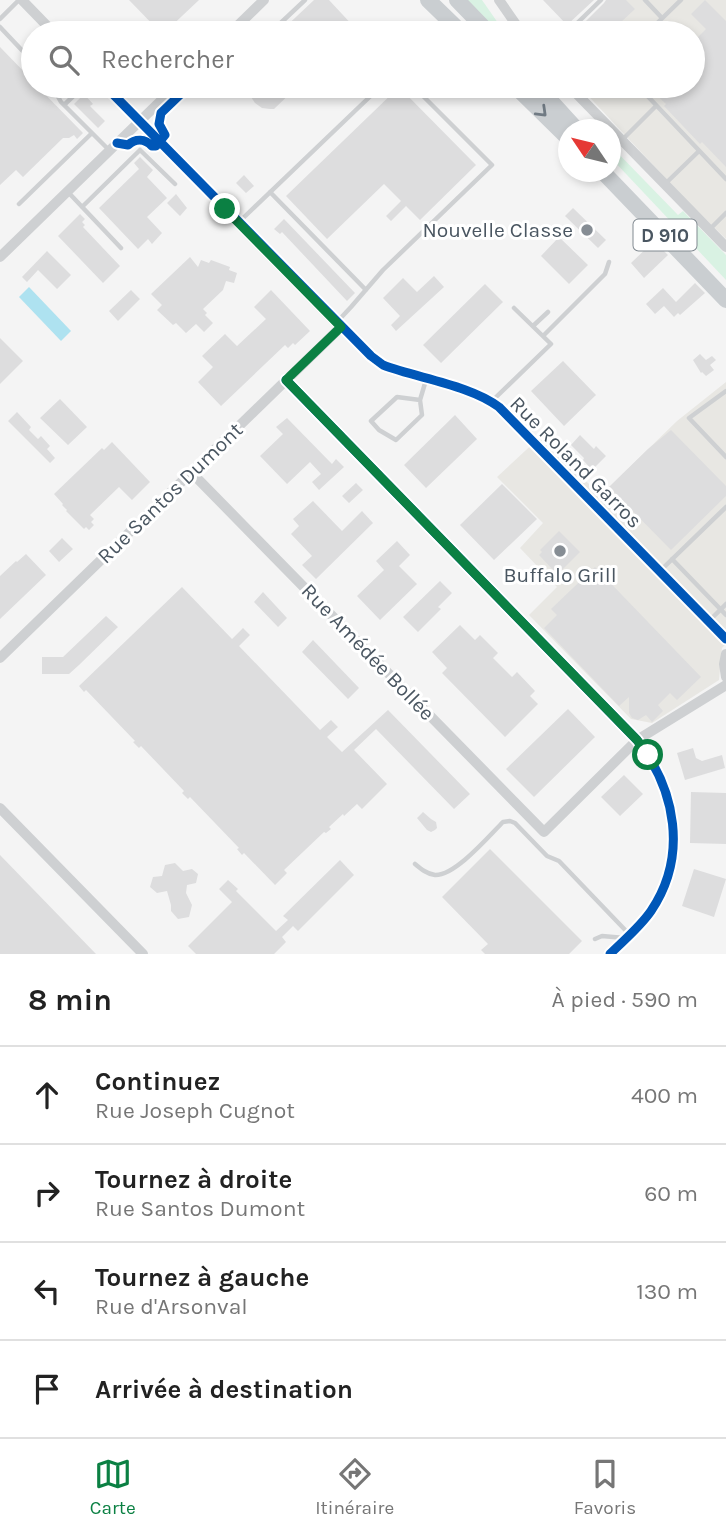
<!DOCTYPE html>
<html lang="fr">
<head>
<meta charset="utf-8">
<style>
  body { margin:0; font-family:Karla,sans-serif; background:#f6f6f6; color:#222 }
  .compass { position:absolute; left:558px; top:119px; width:63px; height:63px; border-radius:50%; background:#fff; box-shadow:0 4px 10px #0003; rotate:305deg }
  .stop { position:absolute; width:21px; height:21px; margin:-16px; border:5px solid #0b8043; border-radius:50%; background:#fff }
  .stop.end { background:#0b8043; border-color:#fff; box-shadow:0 2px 7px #0008 }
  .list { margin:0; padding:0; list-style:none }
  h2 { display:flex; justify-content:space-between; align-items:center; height:91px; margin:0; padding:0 28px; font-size:30px }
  h2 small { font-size:23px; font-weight:400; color:#767676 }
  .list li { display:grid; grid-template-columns:46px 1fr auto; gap:21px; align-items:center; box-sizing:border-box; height:98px; padding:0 28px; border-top:2px solid #e0e0e0 }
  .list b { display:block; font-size:26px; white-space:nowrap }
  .list p { margin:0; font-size:23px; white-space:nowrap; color:#767676 }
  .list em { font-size:23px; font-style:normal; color:#767676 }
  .icon { flex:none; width:38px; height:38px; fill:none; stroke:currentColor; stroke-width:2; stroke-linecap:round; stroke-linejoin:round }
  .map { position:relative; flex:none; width:726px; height:954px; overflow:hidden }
  .search { position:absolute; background:#fff; box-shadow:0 4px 10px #0003; left:21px; right:21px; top:21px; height:77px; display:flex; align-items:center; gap:18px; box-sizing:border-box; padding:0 24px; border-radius:38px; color:#767676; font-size:26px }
  .sheet { height:483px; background:#fff }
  nav { display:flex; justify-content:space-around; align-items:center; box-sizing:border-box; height:98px; border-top:2px solid #e0e0e0; background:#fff; font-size:19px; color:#767676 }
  nav a { display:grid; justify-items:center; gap:4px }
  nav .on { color:#0b8043 }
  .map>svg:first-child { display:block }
</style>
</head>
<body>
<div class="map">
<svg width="726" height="954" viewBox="0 0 726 954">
  <rect width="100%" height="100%" fill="#f4f4f4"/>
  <path fill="#e8e7e3" d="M608,0H726V239L685,199L579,86H693V33H574Z
    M726,382V644L722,648L719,680L652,723L631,719L529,615L557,587L520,548L543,523L497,477L539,438L601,495L677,421Z"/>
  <path fill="#d9f2e3" d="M464,0H482L505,33H496Z
    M611,146L678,215L683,211L726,255V280L611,158Z"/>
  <path fill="#aee2f0" d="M29,287L71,331L61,341L19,297Z"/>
  <path fill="#ddddde" d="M129,0H199L164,33H161Z
    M314,0H329L356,29L352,33H279Z
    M543,0H594L567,25Z
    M606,0H626L635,9L620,23L631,33H596L585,22L604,3Z
    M705,0L726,21V167L702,142L700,144L664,106L666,104L647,86H693V42L706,29L691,14Z
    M0,47L33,81V86H37L83,133L77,139L74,135L69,138H63L23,177L16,170L0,185Z
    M249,86H298L274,109H270L262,108L255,103L251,97Z
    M399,87L476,165L420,220L406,206L391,221L386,216L401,201L384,184L327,239L286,196Z
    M84,94L93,104L90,106L105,121L98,128L74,104Z
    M140,157L153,170L147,177L167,198L147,217L162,233L152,244L148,239L138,249L99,208L139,169L134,163Z
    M244,175L254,186L246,193L236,183Z
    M176,194L187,208L180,216L167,203Z
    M573,208L606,240L598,248L565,216Z
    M80,214L85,219L82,222L85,225L83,227L120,266L103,283L58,236Z
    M284,219L355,293L347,301L282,232L280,234L274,229Z
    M559,237L588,265L569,284L541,256Z
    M654,241L668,255L644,278L631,263Z
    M47,251L71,275L57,289L38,270L27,282L22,277Z
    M190,257L198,267L201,260L209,263L211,260L230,267L229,270L237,273L234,283L226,281L223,290L203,309L207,313L205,315L213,323L204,332L196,324L186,333L176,323L173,325L157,310L162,305L151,294Z
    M434,276L444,287L396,331L391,325L400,316L383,298L403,278L417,292Z
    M695,283L705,293L680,315L678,313L674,317L664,306L655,314L646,304L663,288L676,302Z
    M485,284L503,302L441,363L423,345Z
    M131,290L140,299L118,321L109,311Z
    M271,290L310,331L295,345L293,343L288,348L285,345L221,406L198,382L213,367L202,356L225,334L237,346L266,319L254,307Z
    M0,338L23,361L0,384Z
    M700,354L706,360L712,356L716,360L710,365L714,370L706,376L702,372L701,373L693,360Z
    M563,361L596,395L564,426L531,391Z
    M60,399L87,427L68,445L40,418Z
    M17,412L31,427L29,430L38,439L41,436L50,446L47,449L55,458L50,463L8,421Z
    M455,415L477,439L426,488L404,465Z
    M287,418L332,464L336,459L344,467L319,490L312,482L321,474L310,462L287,484L260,456L283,434L276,427Z
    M671,430L726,486V496L671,550L609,487L648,449Z
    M580,435L594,449L596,446L606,456L592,470L583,460L584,458L571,445Z
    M112,442L150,482L132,500L119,487L90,515L94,519L91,522L94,525L89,530L86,527L84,529L66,511L67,510L62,505L63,504L54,494L102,448L104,450Z
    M356,483L363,490L349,503L342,496Z
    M502,484L537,519L494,560L460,525Z
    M313,501L342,531L362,511L373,523L316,579L302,565L312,556L291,534L299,526L293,519Z
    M559,531L580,552L561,571L558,569L555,572L539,555L542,552L540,550Z
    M62,538L73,549L59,562L49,551Z
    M397,541L410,555L399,566L417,584L380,620L357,596L384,570L376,561Z
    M26,554L46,575L0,619V576L16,561L17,562Z
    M595,567L701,677L677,700L670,693L658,705L663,711L652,722L646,715L638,720L632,718L629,713V697L619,706L544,628L557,615L551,609Z
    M440,581L452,593L438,607L441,609L418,632L403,617Z
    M182,587L232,639L243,628L250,635L239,646L320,730L331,720L338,727L327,737L342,752L388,710L470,794L454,809L376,729L354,750L387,784L362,809L357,804L344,816L343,814L329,827L331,829L326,833L324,832L284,870L287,873L275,885L244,853L242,855L237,849L239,848L190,797L188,799L182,793L184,791L141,746L139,748L133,742L135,741L86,690L84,692L79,686Z
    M263,592L287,618L278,627L254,602Z
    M106,616L118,627L79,665L69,674H42V657H63Z
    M460,625L475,640L480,635L498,653L493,658L512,677L517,672L535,691L530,696L538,704L505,737L442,673L447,668L432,652Z
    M313,640L359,688L348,699L302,652Z
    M568,709L595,737L534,797L506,769Z
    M693,748L696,758L702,761L722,755L725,768L685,780L677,753Z
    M624,775L643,794L620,816L601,797Z
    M691,792L726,793V844L690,843Z
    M423,812L431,819L436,822L437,828L435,830L431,832L427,830L417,818Z
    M490,849L582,941L569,954H485L481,950L488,944L442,897Z
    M0,855L96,954H0Z
    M340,860L354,875L298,931L293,926L282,937L286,942L274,954H196L188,946L232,902L219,889L228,880L238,889L236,891L276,931L288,920L283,916Z
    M175,863L183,871L192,869L198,874L196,883L187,885L186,893L192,905L189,917L178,919L171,911V905L167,891L157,893L150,887L153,877L162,876L165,865Z
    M694,869L726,879L714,917L682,906Z"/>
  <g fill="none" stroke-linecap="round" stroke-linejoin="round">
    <path stroke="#ced0d2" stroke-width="4.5" d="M645,0L662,18
      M0,19L19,0
      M0,27L33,62
      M270,33L305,0
      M567,33L601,0
      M647,33L681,0
      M52,86L61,102L109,150
      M638,86L726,179
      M582,97L594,86
      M64,105L84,86
      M622,140L656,106
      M665,184L699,151
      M68,192L121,248
      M270,192L366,290
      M19,204L92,133
      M82,207L140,150L175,184
      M239,222L381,86
      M709,230L726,213
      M337,322L351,307L383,270L492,165L413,86
      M533,326L548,312
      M543,336L605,274L609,262
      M726,391L689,418L726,457
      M420,400L397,397L371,421L379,430L396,440L422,415L420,400L426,380
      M492,401L551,344L514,308
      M672,559L726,615
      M661,570L726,507
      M709,621L726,604
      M415,864C421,869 427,874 435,875C455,876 489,836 503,822L510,821L515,823L547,856L559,861L629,934
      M595,939L602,936L625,938"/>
    <path stroke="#ced0d2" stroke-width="10" d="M22,0L54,33
      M499,0L522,33
      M230,33L264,0
      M105,86L371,356L383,365C417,378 470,385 499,407L726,639
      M569,86L726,247
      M0,257L176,86
      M286,380L637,740C676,790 688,856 651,911C640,927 624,940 610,954
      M191,472L544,832L637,740L726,685
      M726,654L724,664L726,677
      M0,658L341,327
      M0,808L143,954"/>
    <path stroke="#caced1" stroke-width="16" d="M428,0L462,33
      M457,0L489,33
      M515,86L568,138
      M537,86L577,130
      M603,172L726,300"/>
    <defs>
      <path id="cycleway" d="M105,86L371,356L383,365C417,378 470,385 499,407L726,639
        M117,143L128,145C136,138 145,139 152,146H156L165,135L159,124L161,113L189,86
        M286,380L637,740C676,790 688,856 651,911C640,927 624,940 610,954"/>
    </defs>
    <use href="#cycleway" stroke="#fff" stroke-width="13"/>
    <use href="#cycleway" stroke="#0057b8" stroke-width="9"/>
  </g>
  <defs><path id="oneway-chevron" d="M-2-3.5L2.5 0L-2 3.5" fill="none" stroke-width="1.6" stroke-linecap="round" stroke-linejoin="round" transform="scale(1.75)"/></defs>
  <use stroke="#707a83" href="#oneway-chevron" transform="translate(542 112) rotate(44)"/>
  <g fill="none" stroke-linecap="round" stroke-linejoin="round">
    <path stroke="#0b8043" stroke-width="9" d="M225,209L341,327L286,380L637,740L648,755"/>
  </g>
  <g fill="#868d94" stroke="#fff" stroke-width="2.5">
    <circle cx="587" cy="230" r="7"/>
    <circle cx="560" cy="551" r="7"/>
  </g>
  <g text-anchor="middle" stroke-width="6" stroke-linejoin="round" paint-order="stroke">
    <rect fill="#fff" stroke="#808990" stroke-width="2" x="633.5" y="219.5" width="63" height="31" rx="5"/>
    <g font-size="19" font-weight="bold" fill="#4a5661">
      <text x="665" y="242">D 910</text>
    </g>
    <g font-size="21" fill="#4a5661" stroke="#fff" text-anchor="end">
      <text x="573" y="237">Nouvelle Classe</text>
      <text x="560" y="582" text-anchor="middle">Buffalo Grill</text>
    </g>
    <g font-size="21" fill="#4a5661" stroke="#fff">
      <text transform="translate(576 462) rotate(45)" y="7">Rue Roland Garros</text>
      <text transform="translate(170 493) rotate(-44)" y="7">Rue Santos Dumont</text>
      <text transform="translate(368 652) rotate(46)" y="7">Rue Amédée Bollée</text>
    </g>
  </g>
</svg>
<svg class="compass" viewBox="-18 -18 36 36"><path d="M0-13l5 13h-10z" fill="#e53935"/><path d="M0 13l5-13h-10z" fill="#767676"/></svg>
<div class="stop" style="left:648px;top:755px"></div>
<div class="stop end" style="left:225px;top:209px"></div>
<div class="search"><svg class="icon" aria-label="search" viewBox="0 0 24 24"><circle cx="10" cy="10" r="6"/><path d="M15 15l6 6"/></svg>Rechercher</div>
</div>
<section class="sheet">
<h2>8 min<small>À pied · 590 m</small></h2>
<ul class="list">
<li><svg class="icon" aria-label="ahead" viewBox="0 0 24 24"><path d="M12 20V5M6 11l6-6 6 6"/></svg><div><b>Continuez</b><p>Rue Joseph Cugnot</p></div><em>400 m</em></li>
<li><svg class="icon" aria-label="right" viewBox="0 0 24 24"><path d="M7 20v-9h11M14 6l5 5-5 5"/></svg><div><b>Tournez à droite</b><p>Rue Santos Dumont</p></div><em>60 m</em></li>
<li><svg class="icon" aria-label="left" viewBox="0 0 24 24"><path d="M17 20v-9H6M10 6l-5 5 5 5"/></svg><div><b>Tournez à gauche</b><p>Rue d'Arsonval</p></div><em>130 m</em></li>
<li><svg class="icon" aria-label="arrive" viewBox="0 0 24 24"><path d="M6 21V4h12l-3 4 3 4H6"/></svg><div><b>Arrivée à destination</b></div></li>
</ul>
</section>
<nav>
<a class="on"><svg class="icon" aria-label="map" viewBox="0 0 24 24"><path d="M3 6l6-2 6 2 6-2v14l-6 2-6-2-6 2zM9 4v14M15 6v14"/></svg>Carte</a>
<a><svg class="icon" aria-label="directions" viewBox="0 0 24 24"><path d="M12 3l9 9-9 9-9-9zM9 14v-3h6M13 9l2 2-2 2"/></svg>Itinéraire</a>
<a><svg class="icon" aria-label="saved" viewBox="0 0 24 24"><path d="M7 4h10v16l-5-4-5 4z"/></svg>Favoris</a>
</nav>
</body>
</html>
